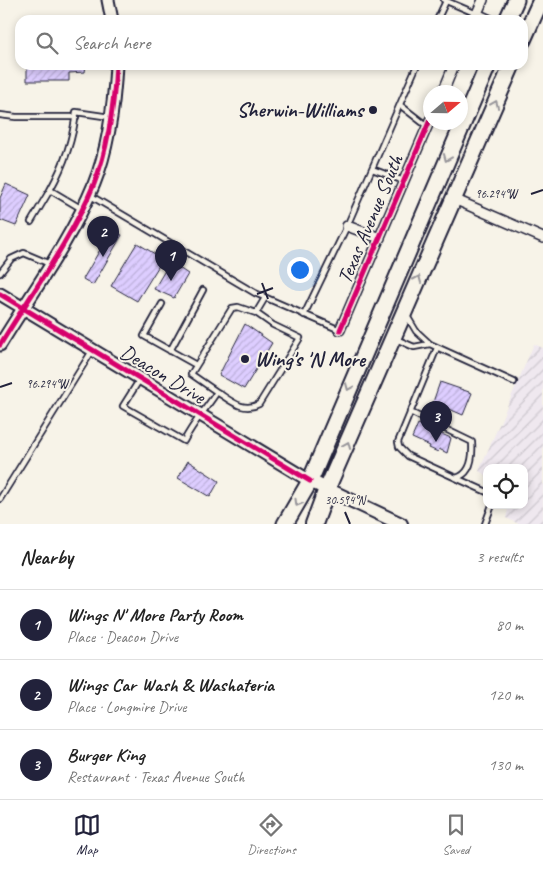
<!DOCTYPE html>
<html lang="en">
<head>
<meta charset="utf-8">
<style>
  body { margin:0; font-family:Caveat,sans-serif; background:#f6f6f6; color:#222 }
  .controls { position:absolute; right:15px; bottom:15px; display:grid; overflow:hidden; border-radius:10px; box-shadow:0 2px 8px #0003 }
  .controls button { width:45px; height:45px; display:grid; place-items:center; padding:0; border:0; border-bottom:1px solid #e0e0e0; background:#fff; color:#222; font:25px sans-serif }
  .compass { position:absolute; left:423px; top:85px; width:45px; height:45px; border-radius:50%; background:#fff; box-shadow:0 2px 8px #0003; rotate:70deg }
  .you { position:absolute; left:299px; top:269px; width:18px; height:18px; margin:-12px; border:4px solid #fff; border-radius:50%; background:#1a73e8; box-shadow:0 0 0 8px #1a73e833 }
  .badge { display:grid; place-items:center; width:32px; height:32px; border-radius:50%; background:#22223b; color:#fff; font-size:16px; font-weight:700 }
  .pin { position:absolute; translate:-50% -41px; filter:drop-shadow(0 1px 2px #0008) }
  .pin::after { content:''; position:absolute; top:26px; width:18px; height:15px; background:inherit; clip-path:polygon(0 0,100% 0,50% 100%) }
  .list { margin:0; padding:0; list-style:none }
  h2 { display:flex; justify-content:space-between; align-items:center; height:65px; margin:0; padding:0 20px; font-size:21px }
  h2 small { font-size:16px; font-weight:400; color:#767676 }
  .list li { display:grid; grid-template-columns:32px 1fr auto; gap:15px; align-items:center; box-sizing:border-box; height:70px; padding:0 20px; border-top:1px solid #e0e0e0 }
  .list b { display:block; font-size:19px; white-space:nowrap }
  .list p { margin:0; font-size:16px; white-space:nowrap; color:#767676 }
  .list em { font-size:16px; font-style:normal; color:#767676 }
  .icon { flex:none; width:28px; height:28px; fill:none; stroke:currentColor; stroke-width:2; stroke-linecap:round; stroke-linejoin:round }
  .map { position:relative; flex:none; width:543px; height:524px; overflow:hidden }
  .search { position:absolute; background:#fff; box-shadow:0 2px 8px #0003; left:15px; right:15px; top:15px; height:55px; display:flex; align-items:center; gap:12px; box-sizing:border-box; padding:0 18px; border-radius:15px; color:#767676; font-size:19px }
  .sheet { height:275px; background:#fff }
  nav { display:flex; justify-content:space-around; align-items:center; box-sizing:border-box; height:70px; border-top:1px solid #e0e0e0; background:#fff; font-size:14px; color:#767676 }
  nav a { display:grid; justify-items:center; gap:2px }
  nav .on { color:#22223b }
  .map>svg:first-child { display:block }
</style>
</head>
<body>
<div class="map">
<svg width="543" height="524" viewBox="0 0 543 524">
  <defs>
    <pattern id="industrial-furrows" width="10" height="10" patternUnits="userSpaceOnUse" patternTransform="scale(1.25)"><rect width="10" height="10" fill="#efe8ef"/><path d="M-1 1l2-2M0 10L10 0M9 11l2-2" fill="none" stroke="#cdc7ce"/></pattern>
    <pattern id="building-hatch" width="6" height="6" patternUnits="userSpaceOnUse" patternTransform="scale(1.25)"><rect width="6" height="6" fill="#ddcdff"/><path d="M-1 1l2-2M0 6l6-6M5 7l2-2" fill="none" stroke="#bdb0db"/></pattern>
  </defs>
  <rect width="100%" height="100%" fill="#f7f3e8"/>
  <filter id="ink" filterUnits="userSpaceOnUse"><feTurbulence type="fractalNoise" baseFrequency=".02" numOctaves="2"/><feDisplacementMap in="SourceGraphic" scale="10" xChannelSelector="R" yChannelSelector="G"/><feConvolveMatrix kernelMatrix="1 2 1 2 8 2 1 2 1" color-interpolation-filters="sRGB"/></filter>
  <g filter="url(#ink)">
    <path fill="url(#industrial-furrows)" d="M534,344L543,348V524H519L506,518L509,505H524V468H487V476L479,471Z"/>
    <path fill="url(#building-hatch)" stroke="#22223b" d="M27,65H86L85,72L69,73V81H27Z
      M6,184L30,195L16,226L0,220V198Z
      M112,229L122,235L93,285L83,279Z
      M137,243L163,259L137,301L111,286Z
      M170,262L188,274L174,298L154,289Z
      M245,324L272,343L244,389L219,375Z
      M440,382L472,393L463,415L433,402Z
      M418,424L451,438L447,453L439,449L438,452L429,448L430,446L412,438Z
      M188,461L219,481L210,497L178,478Z"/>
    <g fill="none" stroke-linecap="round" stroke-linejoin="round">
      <defs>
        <path id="service" d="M444,0L477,14
          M437,20L446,1
          M400,105L427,126
          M0,115L16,117H76
          M372,169L404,181
          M91,196L255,293L340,330
          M82,209L50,190C64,165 73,140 76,112L110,117
          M31,222L50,190
          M0,273L11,259L24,253L50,264
          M162,304L144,336L196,365
          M304,315L347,226L417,65
          M407,316L416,331L430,344L514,382
          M396,339L414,347L430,344
          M170,351L203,290
          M140,379L123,406L184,441C193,423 206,409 217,392L191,374L232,308L238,307L256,313L265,298
          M217,392C230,400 243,413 259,404L300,338L273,325L256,313
          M410,412L472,442C473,456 472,474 456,478L408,456L399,447L398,442L437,348
          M456,478L487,492
          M0,499L92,351
          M485,524L492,505"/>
        <path id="minor" d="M477,14L490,20
          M474,20L483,0
          M443,92L454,65
          M454,199L543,238
          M347,226L380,238
          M340,330L430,120"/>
        <path id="tertiary" d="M108,0L112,20
          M0,294L310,481
          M0,345C31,294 71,240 94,184C109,147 114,105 116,65"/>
        <path id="secondary" d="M310,481L401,524"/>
        <path id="trunk" d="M507,20L516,0
          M523,40L541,0
          M327,489L512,65
          M285,524L310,481L488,65"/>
        <path id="motorway" d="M314,524L327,489"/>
      </defs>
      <use href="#service" stroke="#22223b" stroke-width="8"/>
      <use href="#minor" stroke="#22223b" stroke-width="12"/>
      <use href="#tertiary" stroke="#22223b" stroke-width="15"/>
      <use href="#secondary" stroke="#22223b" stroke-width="16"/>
      <use href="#trunk" stroke="#22223b" stroke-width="19"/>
      <use href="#motorway" stroke="#22223b" stroke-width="20"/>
      <use href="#service" stroke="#f7f3e8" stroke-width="4.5"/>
      <use href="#minor" stroke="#f7f3e8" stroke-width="9"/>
      <use href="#tertiary" stroke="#f7f3e8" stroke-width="11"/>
      <use href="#secondary" stroke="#f7f3e8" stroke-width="12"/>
      <use href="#trunk" stroke="#f7f3e8" stroke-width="15"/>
      <use href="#motorway" stroke="#f7f3e8" stroke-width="16"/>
      <defs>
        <path id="cycleway" d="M0,294L310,481
          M340,330L430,120
          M0,345C31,294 71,240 94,184C109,147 114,105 116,65"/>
      </defs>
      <use href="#cycleway" stroke="#f7f3e8" stroke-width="8"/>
      <use href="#cycleway" stroke="#d6006c" stroke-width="5"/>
    </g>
    <defs><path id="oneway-chevron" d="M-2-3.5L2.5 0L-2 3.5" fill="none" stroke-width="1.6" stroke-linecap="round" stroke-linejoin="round" transform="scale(1.25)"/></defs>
    <g stroke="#97959a">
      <use href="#oneway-chevron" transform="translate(495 104) rotate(-67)"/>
      <use href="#oneway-chevron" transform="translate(447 158) rotate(113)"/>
      <use href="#oneway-chevron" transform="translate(418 279) rotate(-66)"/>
      <use href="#oneway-chevron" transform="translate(349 387) rotate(113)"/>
      <use href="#oneway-chevron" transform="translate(347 445) rotate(-67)"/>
      <use href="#oneway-chevron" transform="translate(298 503) rotate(120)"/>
    </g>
  </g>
  <path fill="none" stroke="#22223b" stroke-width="2" d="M531,194L543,190M262,283L268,299M257,294L273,288M0,387L12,383M345,512L350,524"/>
  <g fill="#22223b" stroke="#f7f3e8" stroke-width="2">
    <circle cx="373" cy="110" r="5"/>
    <circle cx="245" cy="359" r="5"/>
  </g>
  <g text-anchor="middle" stroke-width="4" stroke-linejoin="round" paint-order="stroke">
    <g font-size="21" font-weight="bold" fill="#22223b" stroke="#f7f3e8" text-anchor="end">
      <text x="363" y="117">Sherwin-Williams</text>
      <text x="255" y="366" text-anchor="start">Wing's 'N More</text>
    </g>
    <g font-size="21" fill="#22223b" stroke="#f7f3e8">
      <text transform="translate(370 219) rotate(-67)" y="7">Texas Avenue South</text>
      <text transform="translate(163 374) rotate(31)" y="7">Deacon Drive</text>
    </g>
  </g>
  <g font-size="12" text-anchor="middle" fill="#22223b" stroke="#f7f3e8" stroke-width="4" stroke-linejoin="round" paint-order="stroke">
    <text x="496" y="198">96.294°W</text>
    <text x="47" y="388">96.294°W</text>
    <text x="345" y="504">30.594°N</text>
  </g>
</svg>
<div class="controls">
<button><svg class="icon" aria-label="locate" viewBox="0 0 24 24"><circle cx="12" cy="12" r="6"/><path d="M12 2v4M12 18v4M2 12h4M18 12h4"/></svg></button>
</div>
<svg class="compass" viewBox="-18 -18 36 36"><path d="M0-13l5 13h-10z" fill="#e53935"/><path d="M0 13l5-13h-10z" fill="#767676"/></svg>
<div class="you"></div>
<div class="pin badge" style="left:171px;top:281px">1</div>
<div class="pin badge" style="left:103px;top:257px">2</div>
<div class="pin badge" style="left:436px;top:442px">3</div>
<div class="search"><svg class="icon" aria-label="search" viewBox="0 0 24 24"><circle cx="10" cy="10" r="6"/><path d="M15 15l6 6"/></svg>Search here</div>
</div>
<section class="sheet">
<h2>Nearby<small>3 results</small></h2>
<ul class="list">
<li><span class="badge">1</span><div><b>Wings N' More Party Room</b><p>Place · Deacon Drive</p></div><em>80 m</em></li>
<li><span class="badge">2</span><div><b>Wings Car Wash &amp; Washateria</b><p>Place · Longmire Drive</p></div><em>120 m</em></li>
<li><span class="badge">3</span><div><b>Burger King</b><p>Restaurant · Texas Avenue South</p></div><em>130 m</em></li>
</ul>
</section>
<nav>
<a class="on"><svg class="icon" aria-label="map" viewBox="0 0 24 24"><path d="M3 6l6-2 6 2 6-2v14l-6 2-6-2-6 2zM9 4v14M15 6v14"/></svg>Map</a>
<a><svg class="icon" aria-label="directions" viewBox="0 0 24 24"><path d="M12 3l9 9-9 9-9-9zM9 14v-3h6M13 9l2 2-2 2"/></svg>Directions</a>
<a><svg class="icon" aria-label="saved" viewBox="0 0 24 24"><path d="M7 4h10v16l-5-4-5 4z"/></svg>Saved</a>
</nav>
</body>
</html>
